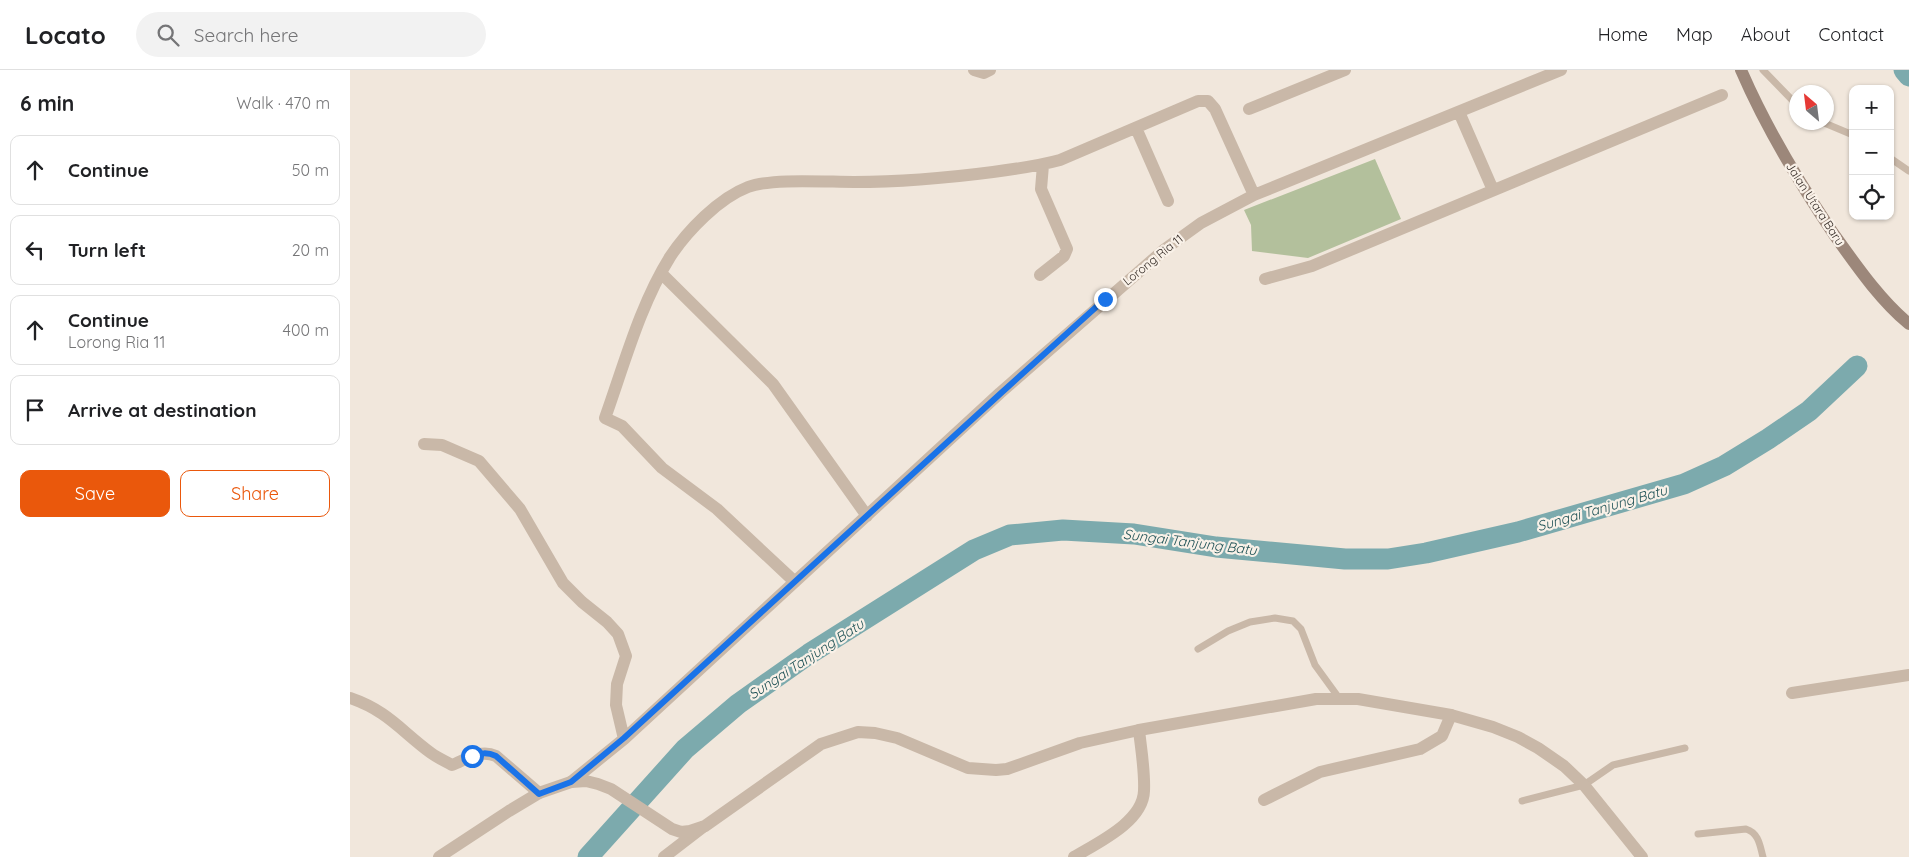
<!DOCTYPE html>
<html lang="en">
<head>
<meta charset="utf-8">
<style>
  body { margin:0; font-family:Quicksand,sans-serif; background:#f2f2f2; color:#202124 }
  .controls { position:absolute; right:15px; top:15px; display:grid; overflow:hidden; border-radius:10px; box-shadow:0 1px 4px #0004 }
  .controls button { width:45px; height:45px; display:grid; place-items:center; padding:0; border:0; border-bottom:1px solid #e0e0e0; background:#fff; color:#202124; font:25px sans-serif }
  .compass { position:absolute; left:1439px; top:15px; width:45px; height:45px; border-radius:50%; background:#fff; box-shadow:0 1px 4px #0004; rotate:332deg }
  .stop { position:absolute; width:15px; height:15px; margin:-11px; border:4px solid #1a73e8; border-radius:50%; background:#fff }
  .stop.end { background:#1a73e8; border-color:#fff; box-shadow:0 1px 5px #0008 }
  .list { margin:0; padding:0; list-style:none }
  h2 { display:flex; justify-content:space-between; align-items:center; height:65px; margin:0; padding:0 20px; font-size:21px }
  h2 small { font-size:16px; font-weight:400; color:#757577 }
  .list li { display:grid; grid-template-columns:32px 1fr auto; gap:15px; align-items:center; box-sizing:border-box; height:70px; margin:0 10px 10px; padding:0 10px; border:1px solid #e0e0e0; border-radius:10px }
  .list b { display:block; font-size:19px; white-space:nowrap }
  .list p { margin:0; font-size:16px; white-space:nowrap; color:#757577 }
  .list em { font-size:16px; font-style:normal; color:#757577 }
  .actions { display:flex; gap:10px; padding:15px 20px }
  .actions a { flex:1; padding:11px 0; border:1px solid #ea580c; border-radius:10px; text-align:center; font-size:18px; color:#ea580c }
  .actions .main { background:#ea580c; color:#fff }
  .icon { flex:none; width:28px; height:28px; fill:none; stroke:currentColor; stroke-width:2; stroke-linecap:round; stroke-linejoin:round }
  .map { position:relative; flex:none; width:1559px; height:787px; overflow:hidden }
  header { display:flex; align-items:center; gap:30px; box-sizing:border-box; height:70px; padding:0 25px; background:#fff; border-bottom:1px solid #e0e0e0 }
  header strong { font-size:24px }
  nav { display:flex; gap:28px; margin-inline-start:auto; font-size:18px }
  .search { width:350px; height:45px; background:#f2f2f2; display:flex; align-items:center; gap:12px; box-sizing:border-box; padding:0 18px; border-radius:28px; color:#757577; font-size:19px }
  main { display:flex }
  aside { flex:1; background:#fff }
  .map>svg:first-child { display:block }
</style>
</head>
<body>
<header>
<strong>Locato</strong>
<div class="search"><svg class="icon" aria-label="search" viewBox="0 0 24 24"><circle cx="10" cy="10" r="6"/><path d="M15 15l6 6"/></svg>Search here</div>
<nav><a>Home</a><a>Map</a><a>About</a><a>Contact</a></nav>
</header>
<main>
<aside>
<h2>6 min<small>Walk · 470 m</small></h2>
<ul class="list">
<li><svg class="icon" aria-label="ahead" viewBox="0 0 24 24"><path d="M12 20V5M6 11l6-6 6 6"/></svg><div><b>Continue</b></div><em>50 m</em></li>
<li><svg class="icon" aria-label="left" viewBox="0 0 24 24"><path d="M17 20v-9H6M10 6l-5 5 5 5"/></svg><div><b>Turn left</b></div><em>20 m</em></li>
<li><svg class="icon" aria-label="ahead" viewBox="0 0 24 24"><path d="M12 20V5M6 11l6-6 6 6"/></svg><div><b>Continue</b><p>Lorong Ria 11</p></div><em>400 m</em></li>
<li><svg class="icon" aria-label="arrive" viewBox="0 0 24 24"><path d="M6 21V4h12l-3 4 3 4H6"/></svg><div><b>Arrive at destination</b></div></li>
</ul>
<div class="actions"><a class="main">Save</a><a>Share</a></div>
</aside>
<div class="map">
<svg width="1559" height="787" viewBox="0 0 1559 787">
  <rect width="100%" height="100%" fill="#f1e7dc"/>
  <path fill="#b3c09c" d="M1025,89L1051,149L958,188L902,181L901,155L894,140Z"/>
  <g fill="none" stroke-linecap="round" stroke-linejoin="round">
    <path stroke="#7caaad" stroke-width="21" d="M1554,0L1559,6
      M238,787L335,679L388,634L459,584L624,480L660,465L713,460L784,464L866,477L995,489H1038L1076,483L1168,462L1334,414L1374,396L1418,369L1459,341L1507,296"/>
    <path stroke="#c9b8a8" stroke-width="7" d="M1413,0L1446,34
      M1472,52L1503,65
      M1540,88L1559,101
      M848,579L878,561L900,552L925,548L943,551L951,559L965,595L989,628
      M1172,731L1234,715L1263,695L1335,678
      M1348,764L1396,759C1409,763 1410,776 1413,787"/>
    <path stroke="#c9b8a8" stroke-width="12" d="M624,0L634,3L640,0
      M899,39L995,0
      M1109,42L1143,120
      M786,58L818,131
      M312,204L423,314L517,446
      M690,205L714,186L717,179L691,119L693,95
      M915,209L962,196L1372,25
      M74,374L92,375L129,391L170,439L213,513L232,532L257,552L268,564L276,586L267,614L266,635L274,669
      M445,512L367,439L312,398L272,356L255,348C274,295 290,235 320,187C337,161 369,128 398,117C422,108 476,112 504,112C551,112 597,108 643,102C666,99 688,96 710,90L848,31H858L865,39L904,125
      M1442,623L1559,605
      M0,628C38,641 51,661 81,683C88,688 95,691 102,695C117,689 130,679 146,686L189,723
      M221,712L274,669L650,323L815,179L851,153L904,125L1211,0
      M914,730L970,702L1070,679L1092,666L1101,645
      M314,787L353,757
      M724,787C747,773 793,752 794,721C795,701 791,679 789,660"/>
    <path stroke="#c9b8a8" stroke-width="12" d="M89,787L159,741L189,723L221,712L236,711L248,714L261,719L322,759L331,762L340,761L355,756L471,674L508,662L525,663L547,668L618,698L646,700L657,699L730,673L789,660L966,629H1008L1101,645L1143,657L1168,667L1188,678L1214,696L1234,715L1292,787"/>
    <path stroke="#9c877a" stroke-width="12" d="M1391,0C1416,58 1448,111 1483,163C1506,195 1529,229 1559,254"/>
  </g>
  <g fill="none" stroke-linecap="round" stroke-linejoin="round">
    <path stroke="#1a73e8" stroke-width="6" d="M122,686C131,683 137,682 146,686L189,724L221,712L274,668L650,324L755,229"/>
  </g>
  <g text-anchor="middle" stroke-width="4.5" stroke-linejoin="round" paint-order="stroke">
    <g font-size="12" fill="#362d28" stroke="#f9f1e8">
      <text transform="translate(1465 134) rotate(57)" y="4">Jalan Utara Baru</text>
      <text transform="translate(803 190) rotate(-39)" y="4">Lorong Ria 11</text>
    </g>
    <g font-size="14" font-style="italic" fill="#1f5256" stroke="#f9f1e8">
      <text transform="translate(1252 438) rotate(-16)" y="5">Sungai Tanjung Batu</text>
      <text transform="translate(840 472) rotate(7)" y="5">Sungai Tanjung Batu</text>
      <text transform="translate(456 589) rotate(-33)" y="5">Sungai Tanjung Batu</text>
    </g>
  </g>
</svg>
<div class="controls">
<button>+</button>
<button>−</button>
<button><svg class="icon" aria-label="locate" viewBox="0 0 24 24"><circle cx="12" cy="12" r="6"/><path d="M12 2v4M12 18v4M2 12h4M18 12h4"/></svg></button>
</div>
<svg class="compass" viewBox="-18 -18 36 36"><path d="M0-13l5 13h-10z" fill="#e53935"/><path d="M0 13l5-13h-10z" fill="#757577"/></svg>
<div class="stop" style="left:122px;top:686px"></div>
<div class="stop end" style="left:755px;top:229px"></div>
</div>
</main>
</body>
</html>
